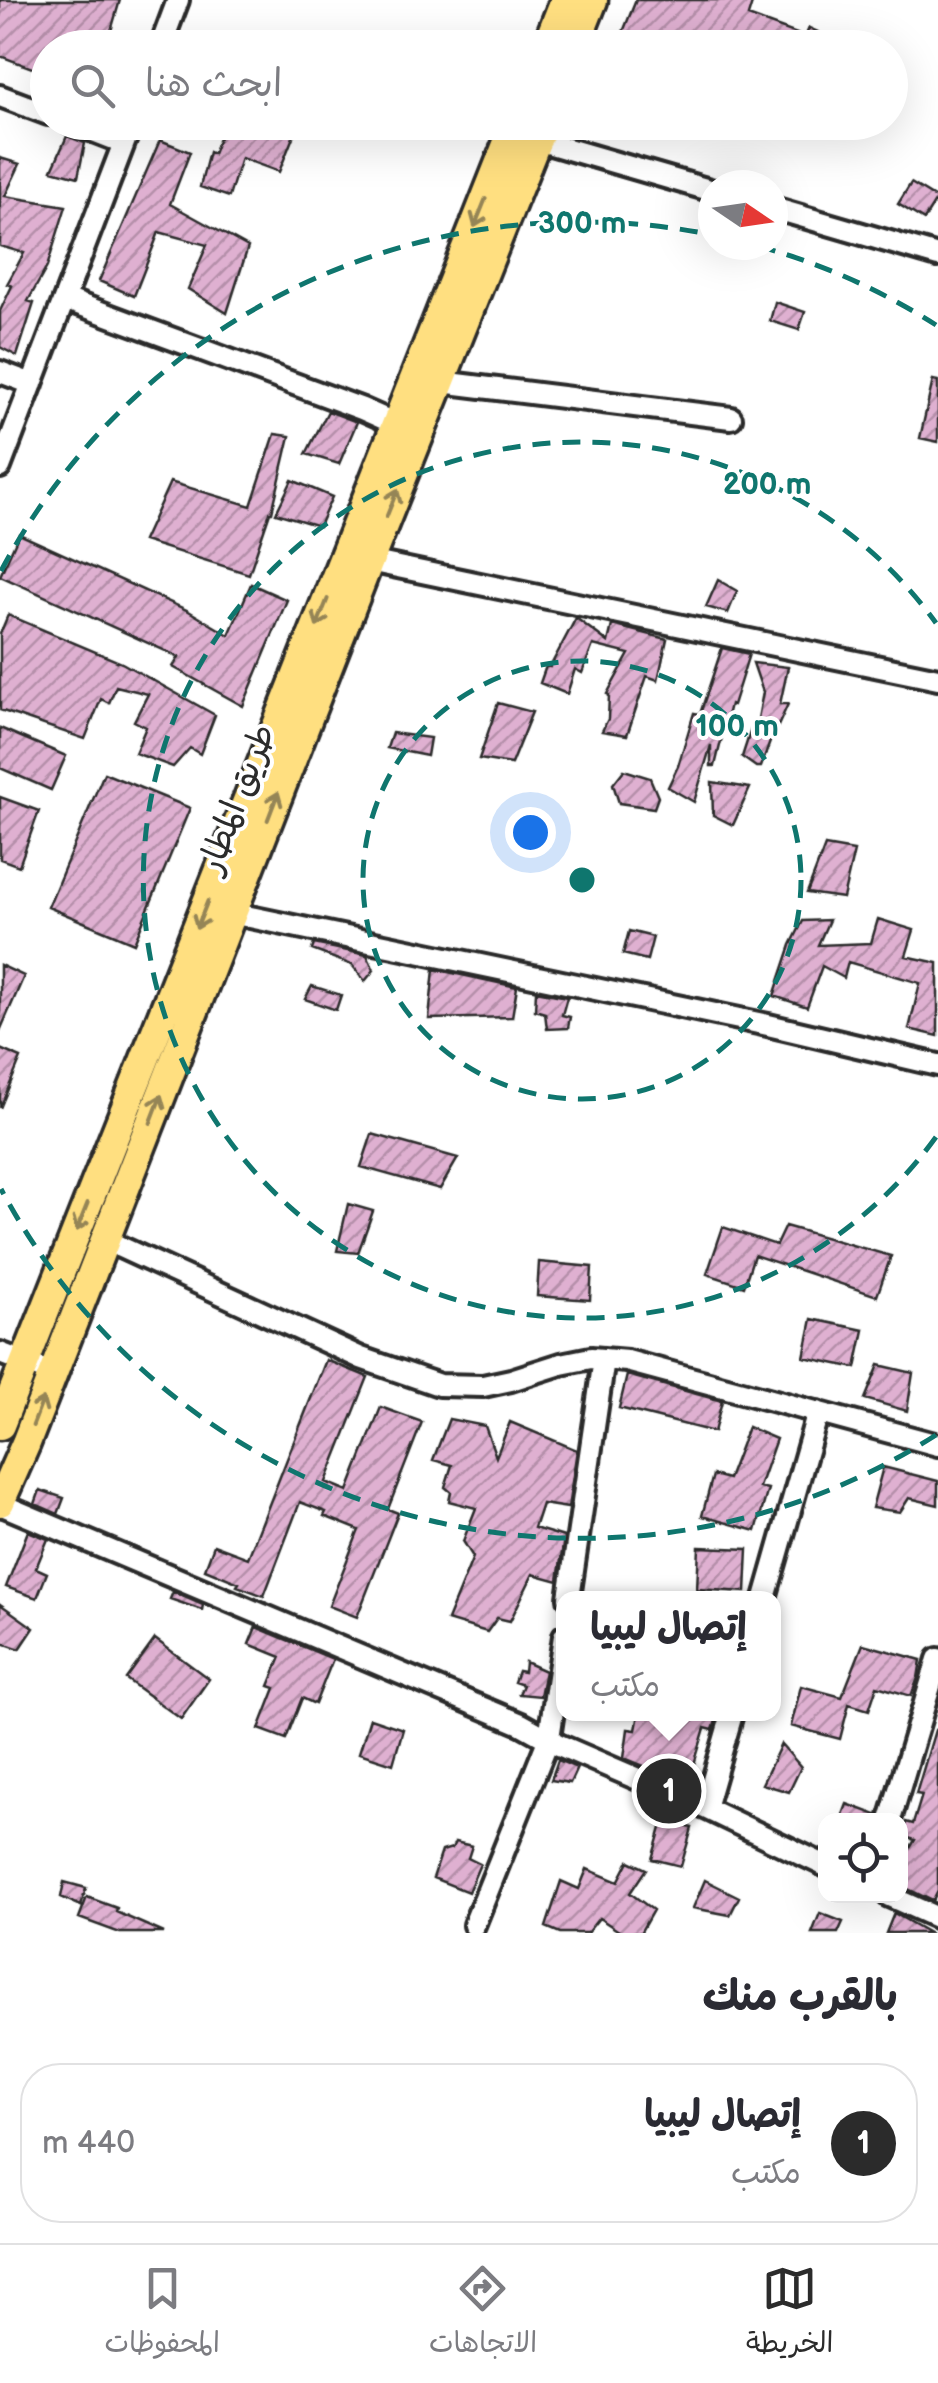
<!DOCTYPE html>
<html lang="ar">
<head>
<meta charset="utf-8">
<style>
  body { margin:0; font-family:"Balsamiq Sans","Playpen Sans Arabic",sans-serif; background:#f7f7f7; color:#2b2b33; direction:rtl }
  .controls { position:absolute; right:30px; bottom:30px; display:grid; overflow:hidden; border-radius:20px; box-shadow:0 10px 40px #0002 }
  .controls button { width:90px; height:90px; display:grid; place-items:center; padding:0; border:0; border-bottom:2px solid #e1e1e2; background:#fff; color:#2b2b33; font:50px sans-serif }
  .compass { position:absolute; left:698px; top:170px; width:90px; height:90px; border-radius:50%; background:#fff; box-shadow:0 10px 40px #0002; rotate:103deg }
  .you { position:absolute; left:530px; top:832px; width:35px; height:35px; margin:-25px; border:8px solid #fff; border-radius:50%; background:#1a73e8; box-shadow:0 0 0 15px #1a73e833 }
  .badge { display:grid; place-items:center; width:65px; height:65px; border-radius:50%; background:#2b2b2b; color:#fff; font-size:32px; font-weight:700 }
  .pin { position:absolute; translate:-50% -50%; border:5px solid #fff; box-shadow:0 2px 10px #0006 }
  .popup { position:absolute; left:556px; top:1591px; width:225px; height:130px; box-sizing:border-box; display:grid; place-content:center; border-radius:20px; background:#fff; filter:drop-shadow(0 2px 8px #0005); font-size:32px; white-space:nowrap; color:#7c7c81 }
  .popup b { font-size:38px; color:#2b2b33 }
  .popup::after { content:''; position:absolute; left:50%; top:100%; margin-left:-20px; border:20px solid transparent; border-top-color:#fff }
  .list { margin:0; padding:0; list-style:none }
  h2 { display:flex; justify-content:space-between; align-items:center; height:130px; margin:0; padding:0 40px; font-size:42px }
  h2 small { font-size:32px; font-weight:400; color:#7c7c81 }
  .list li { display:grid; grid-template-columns:65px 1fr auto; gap:30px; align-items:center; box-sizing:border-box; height:160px; margin:0 20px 20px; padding:0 20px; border:2px solid #e1e1e2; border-radius:40px }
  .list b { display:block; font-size:38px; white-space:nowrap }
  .list p { margin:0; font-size:32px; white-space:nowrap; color:#7c7c81 }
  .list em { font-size:32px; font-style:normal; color:#7c7c81 }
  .icon { flex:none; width:55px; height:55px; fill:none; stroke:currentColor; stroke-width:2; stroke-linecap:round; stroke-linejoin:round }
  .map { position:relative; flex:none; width:938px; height:1933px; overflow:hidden; direction:ltr }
  .search { position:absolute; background:#fff; box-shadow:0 10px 40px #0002; left:30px; right:30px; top:30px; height:110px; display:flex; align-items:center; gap:25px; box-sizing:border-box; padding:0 35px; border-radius:55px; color:#7c7c81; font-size:38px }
  .sheet { height:310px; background:#fff }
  nav { display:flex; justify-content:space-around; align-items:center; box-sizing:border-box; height:140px; border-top:2px solid #e1e1e2; background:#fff; font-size:28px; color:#7c7c81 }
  nav a { display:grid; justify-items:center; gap:5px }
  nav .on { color:#2b2b2b }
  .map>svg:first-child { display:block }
</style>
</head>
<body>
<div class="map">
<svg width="938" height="1933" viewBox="0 0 938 1933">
  <defs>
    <pattern id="building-hatch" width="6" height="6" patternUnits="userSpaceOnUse" patternTransform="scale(2.5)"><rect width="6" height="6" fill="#dfb0d1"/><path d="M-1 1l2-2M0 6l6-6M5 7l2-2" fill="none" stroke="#b58faa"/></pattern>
  </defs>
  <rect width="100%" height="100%" fill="#fff"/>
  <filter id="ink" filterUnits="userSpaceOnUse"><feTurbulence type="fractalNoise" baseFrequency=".01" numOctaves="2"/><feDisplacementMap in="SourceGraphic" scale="20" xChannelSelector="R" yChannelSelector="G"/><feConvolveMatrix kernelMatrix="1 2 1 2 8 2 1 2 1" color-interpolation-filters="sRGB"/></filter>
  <g filter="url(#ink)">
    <path fill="url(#building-hatch)" stroke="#2b2b2b" stroke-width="2.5" d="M0,0H120L106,48H48V74L0,56Z
      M636,0H753L748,16L805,37L809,28L833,39L830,48H671L623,32Z
      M225,122H269L295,132L279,172L241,158L229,197L200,187L209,152L213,154Z
      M67,136L85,143L78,177L52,170Z
      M160,140L190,152L170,204L248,247L227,313L188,289L207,245L159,232L134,296L99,281Z
      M0,158L20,164L5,196L66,206L47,267L28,301L34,303L17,356L0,347V311L12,286L7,284L24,253L0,246Z
      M911,183L937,199L924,220L898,204Z
      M775,302L805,312L799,330L770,321Z
      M933,380L938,381V442L920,438Z
      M328,411L357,422L339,464L306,454Z
      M275,434L290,436L272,512H270L249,574L143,541L170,482L251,506Z
      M292,480L332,497L319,526L276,513Z
      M19,534L187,610L229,635L251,584L287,600L243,706L173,667L179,657L0,576Z
      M718,580L737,591L728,613L706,607Z
      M8,615L122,663L215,715L200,754L190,748L173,767L135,753L146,727L134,721L148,694L116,686L109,703L101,699L85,739L0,710V634Z
      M576,618L608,642L612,625L667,639L658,680L647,676L627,735L602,731L608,719L609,695L607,694L629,654L593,645L582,673L575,669L567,694L540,683L546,666L550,667Z
      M722,648L749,654L733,705L730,704L715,766H711V745L694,802L668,787L678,766L694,713L700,714Z
      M753,663L788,667L780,704H788L778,726L776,725L761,767H756L742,757L753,723L757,724L763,692Z
      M498,703L532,712L511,764L479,759Z
      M0,728L66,756L51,790L0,768Z
      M392,733L430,738L427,756L387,748Z
      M624,770L650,778L658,797L654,808L619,803L613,784Z
      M104,773L190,808L134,943L48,907Z
      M712,782L750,788L733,825L713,815Z
      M0,797L39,811L19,866L0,859Z
      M825,846L854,851L843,898L807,893Z
      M878,919L914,930L906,956L938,963V1036L909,1029L920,983L848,962L844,978L822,966L807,1007L774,996L791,945L803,921L829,920L818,945L871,943Z
      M629,931L653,937L647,960L623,954Z
      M314,944L367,955L374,970L365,981L352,965L312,950Z
      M0,965L24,976L0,1031Z
      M434,969L517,987L512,1017L429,1019Z
      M312,986L341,995L336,1010L305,999Z
      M536,991L567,997L562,1015L570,1017L568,1028L547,1029L545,1013L535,1010Z
      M0,1049L21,1058L0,1108Z
      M372,1134L458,1158L440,1189L361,1167Z
      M348,1204L373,1211L358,1253L337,1251Z
      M785,1226L891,1256L877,1296L754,1255L744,1286L707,1274L723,1227L776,1245Z
      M539,1262L592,1267L590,1300L537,1296Z
      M812,1319L864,1330L856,1368L804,1357Z
      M326,1360L368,1377L326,1482L348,1491L381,1407L422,1422L388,1509L398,1513L357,1617L329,1606L359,1530L324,1516L326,1512L300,1502L264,1596L237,1586L239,1583L205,1569L214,1545L248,1558Z
      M879,1365L913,1373L907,1411L865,1399Z
      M627,1375L722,1401L714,1432L619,1408Z
      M449,1419L485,1426L496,1457L510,1422L577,1450L568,1508L542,1504L534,1528L564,1537L558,1581L533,1574L510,1621L497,1618L487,1632L447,1620L473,1557L463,1541L476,1508L449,1501L451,1492L445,1487L452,1465L433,1460Z
      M748,1427L776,1439L759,1487L768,1489L756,1531L702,1516L713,1475L728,1479Z
      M883,1467L938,1481V1505L909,1498L900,1512L872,1508Z
      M40,1490L64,1498L58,1514L35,1504Z
      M28,1531L48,1539L36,1568L47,1573L37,1598L6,1587Z
      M699,1547L748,1549L746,1592L697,1589Z
      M173,1592L203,1605L202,1610L170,1599Z
      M0,1604L34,1628L20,1649L0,1642Z
      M256,1627L333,1659L315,1704L302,1698L286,1739L259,1729L275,1688L269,1686L281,1657L249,1644Z
      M155,1639L209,1679L181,1719L126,1679Z
      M863,1644L921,1660L918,1678L911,1696L877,1686L869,1710L849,1704L840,1739L791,1726L801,1686L842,1697Z
      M525,1662L545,1671L540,1696L519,1694L523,1685L514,1682L518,1671L524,1672Z
      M639,1714H718L713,1730L705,1728L688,1784L624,1758L628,1729L636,1730Z
      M370,1718L403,1729L393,1764L359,1753Z
      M935,1730L938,1731V1891L933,1901L900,1885V1865L915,1840L902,1836L906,1822L913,1824L922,1795L916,1794Z
      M781,1744L801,1767L789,1792L762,1784Z
      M558,1760L577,1768L570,1783L551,1780Z
      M847,1804L877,1815V1820H841Z
      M663,1821L692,1828L681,1866L652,1859Z
      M455,1842L472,1846L468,1858L480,1864L468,1892L433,1878L442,1851L452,1848Z
      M629,1861L646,1869L630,1893L653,1910L640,1933H622L599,1918L587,1933H560L546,1927L561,1881L579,1889L587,1869L618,1882Z
      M705,1880L739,1897L730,1915L693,1908Z
      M64,1882L86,1888L81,1906L61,1897Z
      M87,1897L117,1908L116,1912L164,1933H120L79,1918Z
      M820,1913L843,1922L838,1933H812Z
      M894,1913L899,1916L929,1933H886Z"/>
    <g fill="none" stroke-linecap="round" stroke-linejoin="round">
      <defs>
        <path id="minor" d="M160,48L178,0
          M0,96L48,114
          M70,122L124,143
          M537,140L713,191
          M773,208L938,256
          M65,299L362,409L396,424
          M0,372L32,384
          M441,382L731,418
          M0,467L132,122
          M369,561L938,679
          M231,913L768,1025L938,1065
          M105,1240L361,1358L439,1385L483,1386L511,1380L561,1364L591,1358L627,1361L938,1445
          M0,1353L52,1373
          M0,1504L521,1724L559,1745L705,1808L826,1866
          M569,1598L604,1359
          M765,1598L818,1412
          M705,1808L732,1714
          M890,1820L938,1659
          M889,1896L938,1918
          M474,1925L549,1738L564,1636"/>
        <path id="highway" d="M546,48L565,0
          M574,48L593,0
          M0,1425L516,122
          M0,1502L26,1443L369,561L544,122"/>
      </defs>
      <use href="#minor" stroke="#2b2b2b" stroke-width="28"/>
      <use href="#highway" stroke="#2b2b2b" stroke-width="35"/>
      <use href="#minor" stroke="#fff" stroke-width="20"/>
      <use href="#highway" stroke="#ffdf80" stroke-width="28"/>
    </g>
    <defs><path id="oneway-shaft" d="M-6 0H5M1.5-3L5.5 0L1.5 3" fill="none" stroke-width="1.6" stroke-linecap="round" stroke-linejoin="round" transform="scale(2.5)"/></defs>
    <g stroke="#958556">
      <use href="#oneway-shaft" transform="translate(480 213) rotate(112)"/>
      <use href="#oneway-shaft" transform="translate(392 503) rotate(-68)"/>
      <use href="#oneway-shaft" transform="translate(322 613) rotate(112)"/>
      <use href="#oneway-shaft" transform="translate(273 806) rotate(-69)"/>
      <use href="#oneway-shaft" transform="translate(202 915) rotate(112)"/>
      <use href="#oneway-shaft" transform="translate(156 1109) rotate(-69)"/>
      <use href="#oneway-shaft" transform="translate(82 1217) rotate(112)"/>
      <use href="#oneway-shaft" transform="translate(38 1412) rotate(-69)"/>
    </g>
  </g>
  <g fill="none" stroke="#0f766e" stroke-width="5" stroke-dasharray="18 12">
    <circle cx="582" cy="880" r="219"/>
    <path d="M936 1137A438 438 0 1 1 936 623"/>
    <path d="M936 1435A658 658 0 0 1 1 1189M1 571A658 658 0 0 1 708 234M758 246A658 658 0 0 1 936 325"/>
  </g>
  <g text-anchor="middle" stroke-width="8" stroke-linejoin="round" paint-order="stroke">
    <g font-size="35" fill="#2b2b2b" stroke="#fff">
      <text transform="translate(236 798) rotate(-69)" y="12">طريق المطار</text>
    </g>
  </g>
  <circle cx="582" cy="880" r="15" fill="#0f766e" stroke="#fff" stroke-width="5"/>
  <g font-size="30" text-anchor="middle" font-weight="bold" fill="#0f766e" stroke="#fff" stroke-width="8" stroke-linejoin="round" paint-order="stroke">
    <text x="582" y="233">300 m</text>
    <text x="767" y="494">200 m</text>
    <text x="737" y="736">100 m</text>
  </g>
</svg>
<div class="controls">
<button><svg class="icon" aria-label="locate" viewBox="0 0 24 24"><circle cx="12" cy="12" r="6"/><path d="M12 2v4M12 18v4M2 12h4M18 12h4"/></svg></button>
</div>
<svg class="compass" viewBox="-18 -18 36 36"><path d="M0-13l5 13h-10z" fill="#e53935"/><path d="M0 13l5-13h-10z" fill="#7c7c81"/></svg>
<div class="you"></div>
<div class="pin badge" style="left:669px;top:1791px">1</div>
<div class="popup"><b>إتصال ليبيا</b>مكتب</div>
<div class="search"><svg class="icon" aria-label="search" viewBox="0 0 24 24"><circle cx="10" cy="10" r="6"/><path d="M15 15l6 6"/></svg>ابحث هنا</div>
</div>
<section class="sheet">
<h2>بالقرب منك<small></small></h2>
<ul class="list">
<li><span class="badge">1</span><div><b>إتصال ليبيا</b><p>مكتب</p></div><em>440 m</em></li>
</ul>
</section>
<nav>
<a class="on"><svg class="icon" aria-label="map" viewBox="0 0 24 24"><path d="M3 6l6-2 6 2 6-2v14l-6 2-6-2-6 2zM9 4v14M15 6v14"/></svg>الخريطة</a>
<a><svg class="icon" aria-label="directions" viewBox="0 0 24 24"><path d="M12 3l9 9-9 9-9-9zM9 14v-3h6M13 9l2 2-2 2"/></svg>الاتجاهات</a>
<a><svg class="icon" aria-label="saved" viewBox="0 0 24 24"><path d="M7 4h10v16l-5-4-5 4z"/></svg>المحفوظات</a>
</nav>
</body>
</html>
